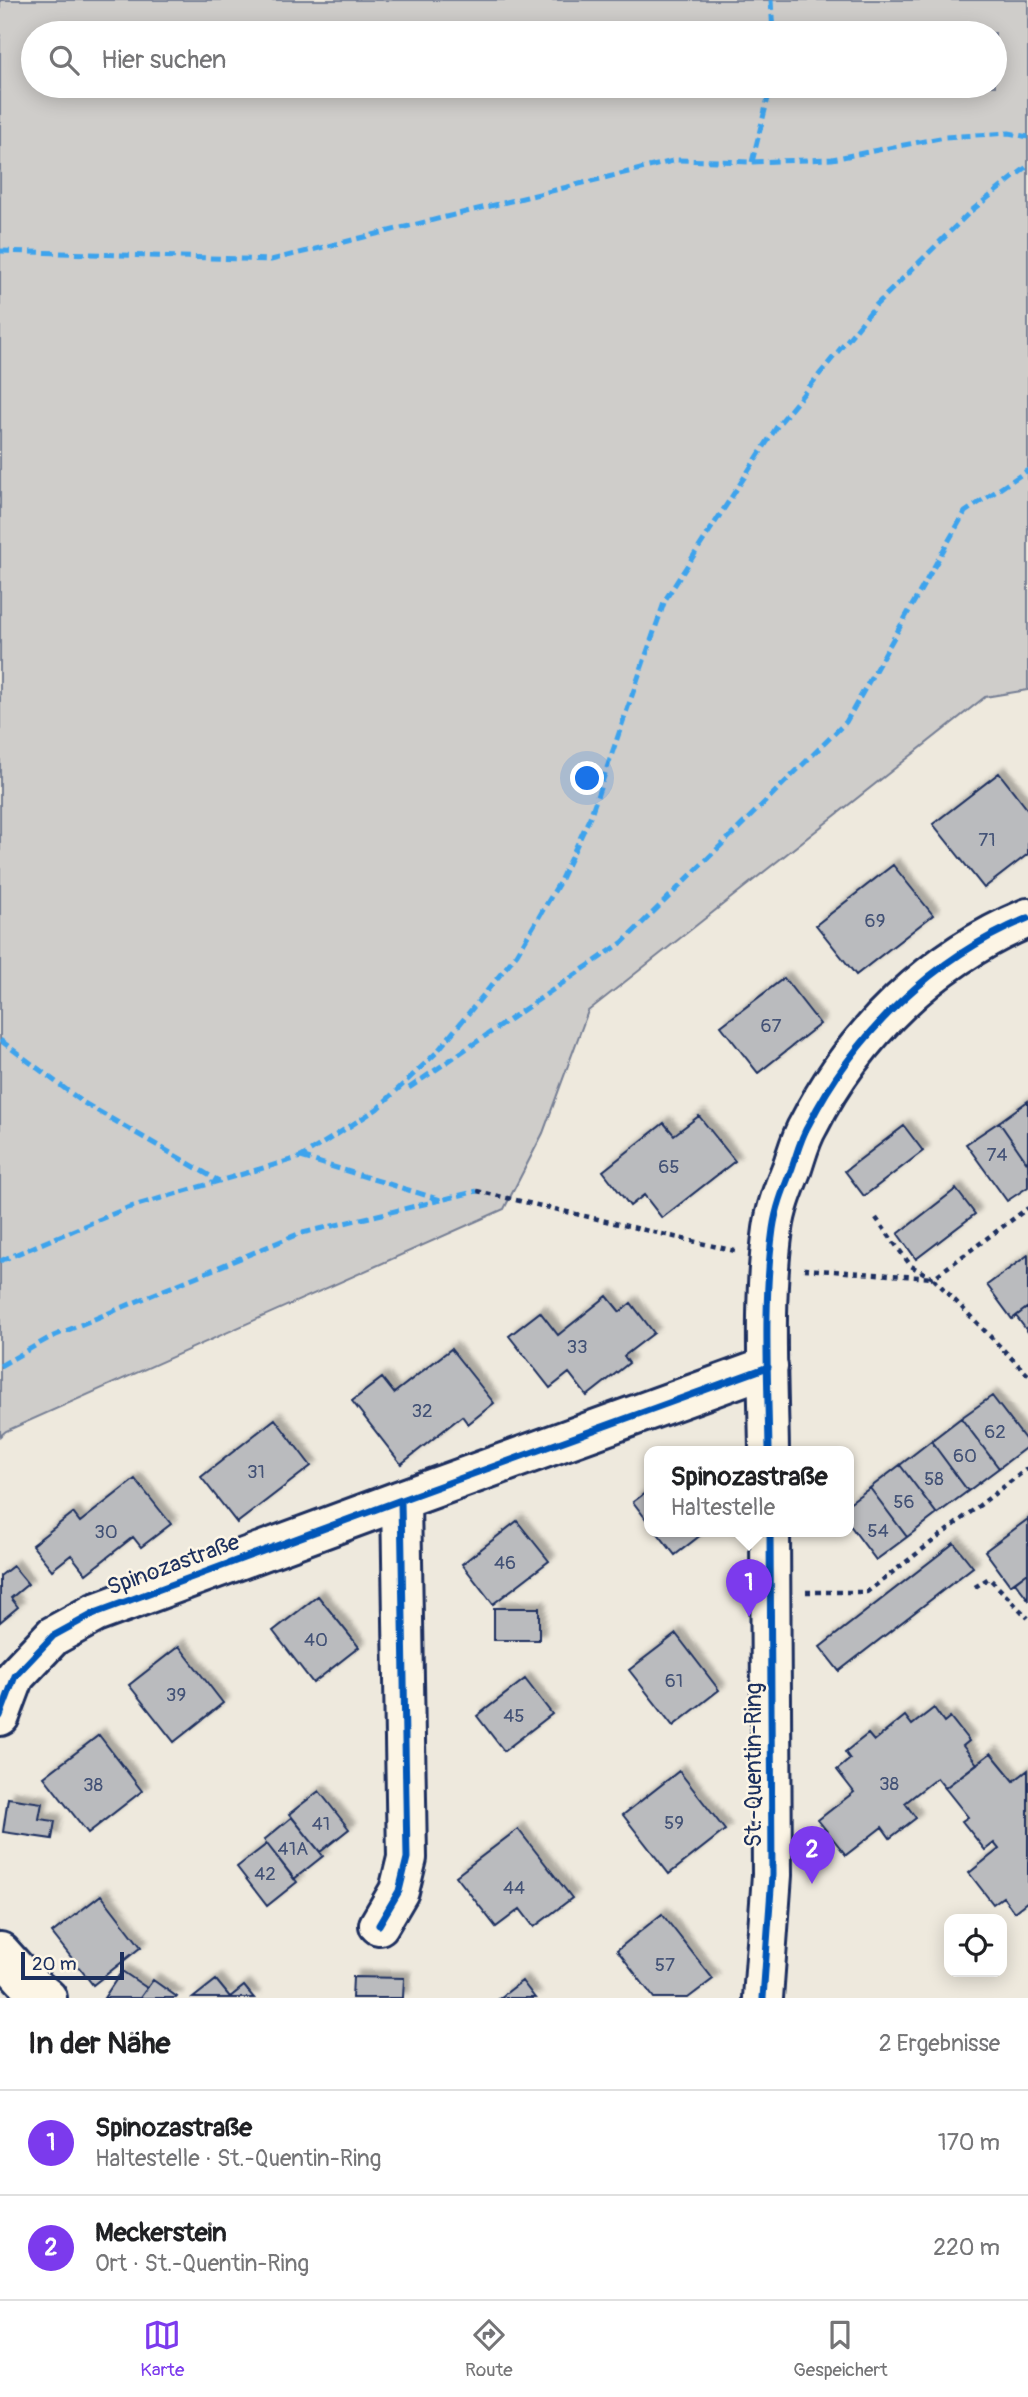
<!DOCTYPE html>
<html lang="de">
<head>
<meta charset="utf-8">
<style>
  body { margin:0; font-family:Pangolin,sans-serif; background:#f2f2f2; color:#202124 }
  .controls { position:absolute; right:21px; bottom:21px; display:grid; overflow:hidden; border-radius:14px; box-shadow:0 4px 18px #0003 }
  .controls button { width:63px; height:63px; display:grid; place-items:center; padding:0; border:0; border-bottom:2px solid #e0e0e0; background:#fff; color:#202124; font:35px sans-serif }
  .scale { position:absolute; left:21px; bottom:18px; width:103px; box-sizing:border-box; padding-left:7px; border:4px solid #1b2f5e; border-top:0; font-size:19px; line-height:24px; white-space:nowrap; color:#1b2f5e; -webkit-text-stroke:5px #fcf5e5; paint-order:stroke }
  .you { position:absolute; left:588px; top:779px; width:24px; height:24px; margin:-18px; border:5px solid #fff; border-radius:50%; background:#1a73e8; box-shadow:0 0 0 10px #1a73e833 }
  .badge { display:grid; place-items:center; width:46px; height:46px; border-radius:50%; background:#7c3aed; color:#fff; font-size:23px; font-weight:700 }
  .pin { position:absolute; translate:-50% -58px; filter:drop-shadow(0 2px 4px #0008) }
  .pin::after { content:''; position:absolute; top:37px; width:24px; height:21px; background:inherit; clip-path:polygon(0 0,100% 0,50% 100%) }
  .popup { position:absolute; left:644px; top:1446px; width:210px; height:91px; box-sizing:border-box; display:grid; place-content:center; border-radius:14px; background:#fff; filter:drop-shadow(0 2px 5px #0005); font-size:23px; white-space:nowrap; color:#757577 }
  .popup b { font-size:26px; color:#202124 }
  .popup::after { content:''; position:absolute; left:50%; top:100%; margin-left:-14px; border:14px solid transparent; border-top-color:#fff }
  .list { margin:0; padding:0; list-style:none }
  h2 { display:flex; justify-content:space-between; align-items:center; height:91px; margin:0; padding:0 28px; font-size:30px }
  h2 small { font-size:23px; font-weight:400; color:#757577 }
  .list li { display:grid; grid-template-columns:46px 1fr auto; gap:21px; align-items:center; box-sizing:border-box; height:105px; padding:0 28px; border-top:2px solid #e0e0e0 }
  .list b { display:block; font-size:26px; white-space:nowrap }
  .list p { margin:0; font-size:23px; white-space:nowrap; color:#757577 }
  .list em { font-size:23px; font-style:normal; color:#757577 }
  .icon { flex:none; width:38px; height:38px; fill:none; stroke:currentColor; stroke-width:2; stroke-linecap:round; stroke-linejoin:round }
  .map { position:relative; flex:none; width:1028px; height:1998px; overflow:hidden }
  .search { position:absolute; background:#fff; box-shadow:0 4px 18px #0003; left:21px; right:21px; top:21px; height:77px; display:flex; align-items:center; gap:18px; box-sizing:border-box; padding:0 24px; border-radius:38px; color:#757577; font-size:26px }
  .sheet { height:301px; background:#fff }
  nav { display:flex; justify-content:space-around; align-items:center; box-sizing:border-box; height:98px; border-top:2px solid #e0e0e0; background:#fff; font-size:19px; color:#757577 }
  nav a { display:grid; justify-items:center; gap:4px }
  nav .on { color:#7c3aed }
  .map>svg:first-child { display:block }
</style>
</head>
<body>
<div class="map">
<svg width="1028" height="1998" viewBox="0 0 1028 1998">
  <defs>
    <filter id="shadow"><feDropShadow dx="6" dy="-6" stdDeviation="2" flood-color="#0004"/></filter>
  </defs>
  <rect width="100%" height="100%" fill="#eee9dd"/>
  <filter id="ink" filterUnits="userSpaceOnUse"><feTurbulence type="fractalNoise" baseFrequency=".0143" numOctaves="2"/><feDisplacementMap in="SourceGraphic" scale="14" xChannelSelector="R" yChannelSelector="G"/><feConvolveMatrix kernelMatrix="1 2 1 2 8 2 1 2 1" color-interpolation-filters="sRGB"/></filter>
  <g filter="url(#ink)">
    <path fill="#cfcdca" stroke="#757e94" stroke-width="2" fill-rule="evenodd" d="M0,0H1028V690L985,697L588,1011L543,1133L504,1209L6,1431L0,1436ZM33,33H995V86H33Z"/>
    <path fill="#babbbe" stroke="#1b2f5e" stroke-width="2" filter="url(#shadow)" d="M999,773L1028,810V854L984,888L933,824Z
      M893,865L933,915L856,975L816,925Z
      M784,978L820,1024L758,1073L721,1026Z
      M1028,1101V1164L999,1122Z
      M699,1116L735,1161L662,1218L644,1195L630,1206L603,1171L664,1123L674,1135Z
      M999,1122L1028,1164V1187L1007,1201L966,1144Z
      M904,1126L923,1151L864,1196L845,1171Z
      M956,1189L975,1214L916,1259L898,1234Z
      M1028,1255V1307L1012,1319L987,1285Z
      M607,1296L620,1312L631,1303L654,1333L624,1356L629,1363L587,1396L569,1373L550,1388L509,1336L540,1312L558,1335Z
      M1028,1307V1332L1016,1316Z
      M451,1349L494,1403L468,1424L462,1416L401,1464L352,1401L382,1378L394,1393Z
      M992,1396L1028,1443V1446L999,1468L961,1418Z
      M961,1418L999,1468L968,1491L931,1441Z
      M275,1419L311,1466L237,1523L201,1477Z
      M931,1441L968,1491L937,1514L900,1465Z
      M900,1465L937,1514L907,1537L870,1488Z
      M135,1479L171,1524L141,1547L133,1537L86,1574L71,1555L52,1570L32,1545L73,1513L80,1522Z
      M870,1488L907,1537L876,1560L849,1524V1503Z
      M649,1490V1523L633,1502Z
      M1028,1519V1572L1010,1585L985,1551Z
      M517,1521L549,1561L493,1604L462,1564Z
      M656,1531H706L675,1555Z
      M954,1543L973,1567L839,1671L820,1647Z
      M13,1566L28,1584L11,1598L18,1607L0,1622V1576Z
      M1028,1572V1599L1015,1582Z
      M318,1596L359,1647L313,1683L273,1631Z
      M494,1608H539V1640H494Z
      M676,1634L719,1690L673,1726L629,1670Z
      M179,1646L223,1703L174,1742L129,1685Z
      M525,1679L552,1714L504,1751L477,1716Z
      M934,1708L944,1722L950,1717L969,1741L963,1746L977,1764L945,1788L937,1778L905,1803L916,1818L890,1838L882,1827L846,1855L818,1820L854,1792L837,1770L850,1759L845,1752L868,1734L874,1741L905,1716L912,1725Z
      M99,1735L142,1791L88,1833L44,1777Z
      M991,1753L1014,1781L1028,1770V1901L1014,1912L1003,1897L993,1904L969,1873L999,1849L994,1843L985,1850L962,1821L968,1817L945,1788Z
      M679,1771L725,1830L669,1874L623,1815Z
      M319,1791L349,1829L320,1852L289,1814Z
      M8,1798L42,1803L39,1819L55,1821L52,1839L3,1832Z
      M292,1817L323,1856L294,1879L264,1840Z
      M518,1829L572,1898L534,1927L520,1909L496,1927L456,1876Z
      M267,1844L297,1882L267,1906L237,1867Z
      M101,1895L141,1947L93,1985L52,1933Z
      M662,1914L713,1979L688,1998H654L617,1950Z
      M122,1971L147,1988L140,1998H104Z
      M353,1977L404,1978L403,1998H352Z
      M153,1980L177,1997L176,1998H140Z
      M216,1980L230,1997L244,1986L254,1998H193Z
      M522,1981L535,1998H500Z"/>
    <g fill="none" stroke-linecap="round" stroke-linejoin="round">
      <defs>
        <path id="street" d="M769,1451C768,1378 763,1301 773,1229C776,1207 784,1188 792,1168C797,1153 801,1137 809,1124C855,1033 934,957 1028,918
          M0,1716L15,1676L53,1636L95,1613L401,1500L768,1367
          M379,1925L399,1891L407,1858L401,1500
          M0,1952L26,1981L47,1998
          M763,1998L772,1875L770,1531"/>
      </defs>
      <use href="#street" stroke="#1b2f5e" stroke-width="44"/>
      <path stroke="#1b2f5e" stroke-width="4.5" stroke-dasharray="5 5" stroke-linecap="butt" d="M477,1191L735,1251
        M876,1218L911,1266L933,1278L1028,1208
        M804,1269L933,1278L1028,1375
        M975,1587L989,1578L1028,1618
        M806,1592H867L1028,1468"/>
      <use href="#street" stroke="#fcf5e5" stroke-width="38"/>
      <path stroke="#3da3ed" stroke-width="5" stroke-dasharray="10 5" stroke-linecap="butt" d="M771,0L773,33
        M752,162L771,86
        M0,251L271,260L677,160L752,162L832,159L945,137L1009,133L1028,137
        M0,1040L84,1103L219,1181
        M409,1088L623,942L846,722L965,512L1028,470
        M301,1157L441,1200L477,1191
        M0,1261L127,1208L301,1157L377,1109L436,1053L517,954L559,883L590,817L665,600L778,425L876,305L971,211L1028,166
        M0,1366L49,1338L298,1234L441,1200"/>
      <defs>
        <path id="cycleway" d="M769,1451C768,1378 763,1301 773,1229C776,1207 784,1188 792,1168C797,1153 801,1137 809,1124C855,1033 934,957 1028,918
          M0,1716L15,1676L53,1636L95,1613L401,1500L768,1367
          M379,1925L399,1891L407,1858L401,1500
          M763,1998L772,1875L770,1531"/>
      </defs>
      <use href="#cycleway" stroke="#fcf5e5" stroke-width="11"/>
      <use href="#cycleway" stroke="#0057b8" stroke-width="7"/>
    </g>
  </g>
  <g text-anchor="middle" stroke-width="5" stroke-linejoin="round" paint-order="stroke">
    <g font-size="19" fill="#435276">
      <text x="987" y="846">71</text>
      <text x="875" y="927">69</text>
      <text x="771" y="1032">67</text>
      <text x="997" y="1161">74</text>
      <text x="669" y="1173">65</text>
      <text x="577" y="1353">33</text>
      <text x="422" y="1417">32</text>
      <text x="995" y="1438">62</text>
      <text x="965" y="1462">60</text>
      <text x="256" y="1478">31</text>
      <text x="934" y="1485">58</text>
      <text x="904" y="1508">56</text>
      <text x="878" y="1537">54</text>
      <text x="106" y="1538">30</text>
      <text x="505" y="1569">46</text>
      <text x="316" y="1646">40</text>
      <text x="674" y="1687">61</text>
      <text x="176" y="1701">39</text>
      <text x="514" y="1722">45</text>
      <text x="889" y="1790">38</text>
      <text x="93" y="1791">38</text>
      <text x="674" y="1829">59</text>
      <text x="321" y="1830">41</text>
      <text x="293" y="1855">41A</text>
      <text x="265" y="1880">42</text>
      <text x="514" y="1894">44</text>
      <text x="665" y="1971">57</text>
    </g>
    <g font-size="23" fill="#1b2f5e" stroke="#fcf5e5">
      <text transform="translate(173 1564) rotate(-20)" y="8">Spinozastraße</text>
      <text transform="translate(753 1765) rotate(-90)" y="8">St.-Quentin-Ring</text>
    </g>
  </g>
</svg>
<div class="controls">
<button><svg class="icon" aria-label="locate" viewBox="0 0 24 24"><circle cx="12" cy="12" r="6"/><path d="M12 2v4M12 18v4M2 12h4M18 12h4"/></svg></button>
</div>
<div class="scale">20 m</div>
<div class="you"></div>
<div class="pin badge" style="left:749px;top:1617px">1</div>
<div class="popup"><b>Spinozastraße</b>Haltestelle</div>
<div class="pin badge" style="left:812px;top:1884px">2</div>
<div class="search"><svg class="icon" aria-label="search" viewBox="0 0 24 24"><circle cx="10" cy="10" r="6"/><path d="M15 15l6 6"/></svg>Hier suchen</div>
</div>
<section class="sheet">
<h2>In der Nähe<small>2 Ergebnisse</small></h2>
<ul class="list">
<li><span class="badge">1</span><div><b>Spinozastraße</b><p>Haltestelle · St.-Quentin-Ring</p></div><em>170 m</em></li>
<li><span class="badge">2</span><div><b>Meckerstein</b><p>Ort · St.-Quentin-Ring</p></div><em>220 m</em></li>
</ul>
</section>
<nav>
<a class="on"><svg class="icon" aria-label="map" viewBox="0 0 24 24"><path d="M3 6l6-2 6 2 6-2v14l-6 2-6-2-6 2zM9 4v14M15 6v14"/></svg>Karte</a>
<a><svg class="icon" aria-label="directions" viewBox="0 0 24 24"><path d="M12 3l9 9-9 9-9-9zM9 14v-3h6M13 9l2 2-2 2"/></svg>Route</a>
<a><svg class="icon" aria-label="saved" viewBox="0 0 24 24"><path d="M7 4h10v16l-5-4-5 4z"/></svg>Gespeichert</a>
</nav>
</body>
</html>
